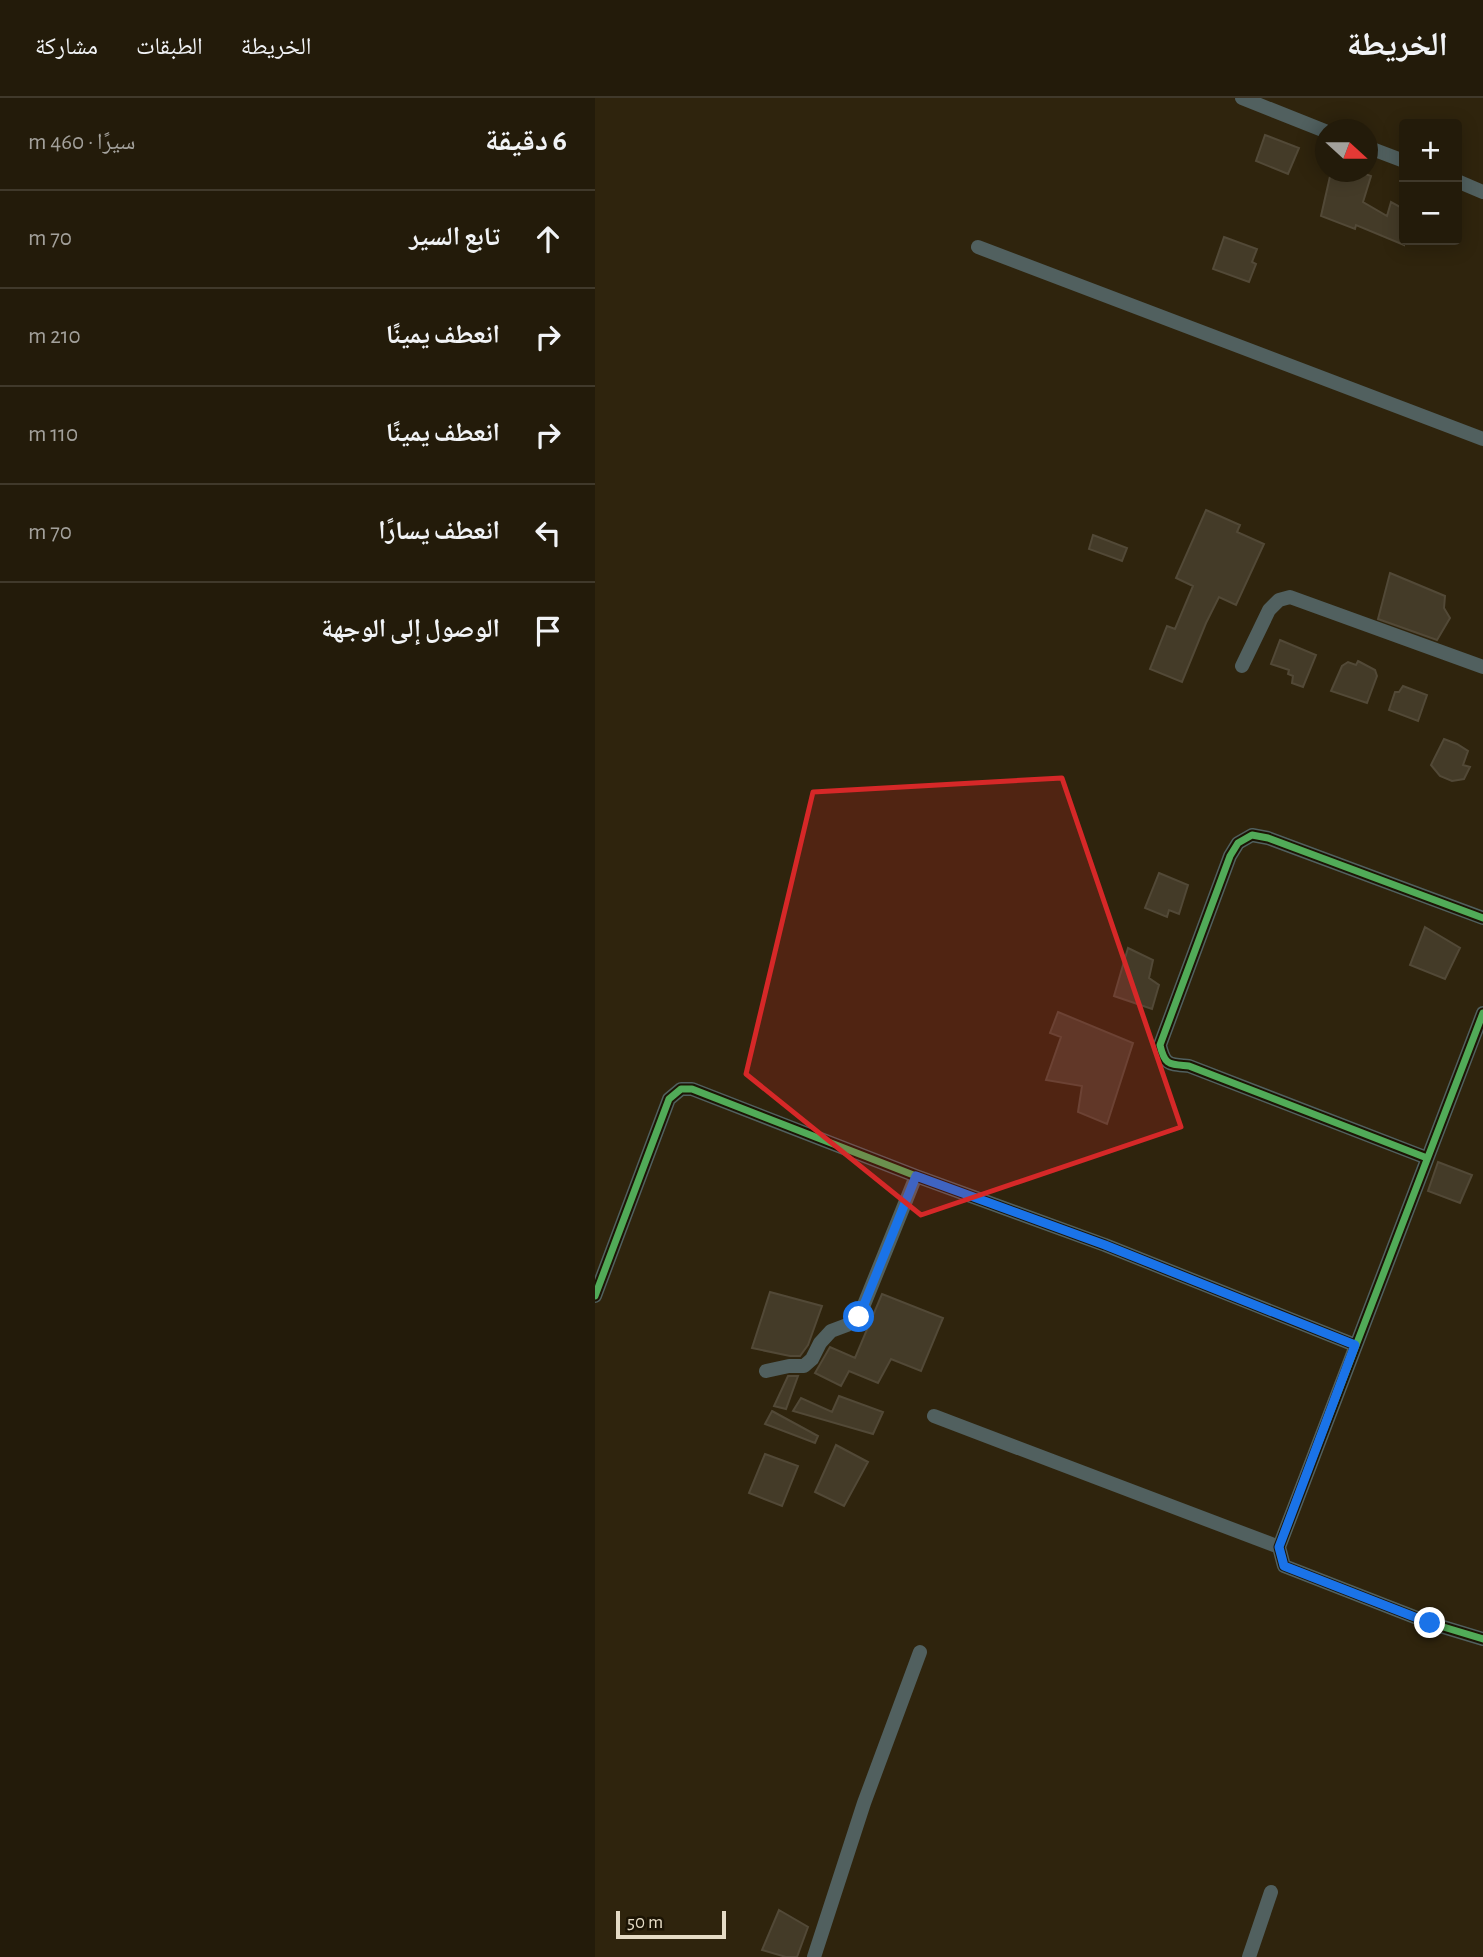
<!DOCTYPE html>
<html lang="ar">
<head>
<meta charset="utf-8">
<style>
  body { margin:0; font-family:"Alegreya Sans","Noto Naskh Arabic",sans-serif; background:#2b2413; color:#f1f3f6; direction:rtl }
  .controls { position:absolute; right:21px; top:21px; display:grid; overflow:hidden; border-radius:7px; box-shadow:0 4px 18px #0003 }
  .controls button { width:63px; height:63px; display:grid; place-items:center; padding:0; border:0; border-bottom:2px solid #40392b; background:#231b0a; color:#f1f3f6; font:35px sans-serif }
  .compass { position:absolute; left:720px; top:21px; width:63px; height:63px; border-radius:50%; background:#231b0a; box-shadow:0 4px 18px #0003; rotate:111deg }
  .scale { position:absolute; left:21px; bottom:18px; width:110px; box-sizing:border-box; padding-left:7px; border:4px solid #e5dbc5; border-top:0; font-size:19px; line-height:24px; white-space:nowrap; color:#e5dbc5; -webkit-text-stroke:5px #1c1404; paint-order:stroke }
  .stop { position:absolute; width:21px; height:21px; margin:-16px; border:5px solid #1a73e8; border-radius:50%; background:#fff }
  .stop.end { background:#1a73e8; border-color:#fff; box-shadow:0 2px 7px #0008 }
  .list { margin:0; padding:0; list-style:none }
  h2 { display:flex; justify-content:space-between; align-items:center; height:91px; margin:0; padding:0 28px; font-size:30px }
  h2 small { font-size:23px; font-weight:400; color:#a3a19c }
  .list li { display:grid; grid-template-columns:46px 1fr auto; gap:21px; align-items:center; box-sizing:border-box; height:98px; padding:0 28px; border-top:2px solid #40392b }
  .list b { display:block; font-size:26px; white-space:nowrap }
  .list em { font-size:23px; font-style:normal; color:#a3a19c }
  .icon { flex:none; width:38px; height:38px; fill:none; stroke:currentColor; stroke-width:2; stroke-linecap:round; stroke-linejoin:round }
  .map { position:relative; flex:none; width:888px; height:1859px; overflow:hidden; direction:ltr }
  header { display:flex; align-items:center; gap:42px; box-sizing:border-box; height:98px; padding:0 35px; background:#231b0a; border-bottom:2px solid #40392b }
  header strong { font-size:33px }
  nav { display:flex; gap:38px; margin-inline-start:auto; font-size:24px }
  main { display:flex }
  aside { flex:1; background:#231b0a }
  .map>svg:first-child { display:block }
</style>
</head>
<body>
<header>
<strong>الخريطة</strong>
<nav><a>الخريطة</a><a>الطبقات</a><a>مشاركة</a></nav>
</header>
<main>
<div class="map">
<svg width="888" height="1859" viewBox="0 0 888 1859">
  <rect width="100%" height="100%" fill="#2f240d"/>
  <path fill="#443b28" stroke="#524937" stroke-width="2" d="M670,37L704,50L693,76L661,63Z
    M736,74H765L776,78L768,104L792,118L796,104L809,111V147L761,127L760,131L726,118Z
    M629,139L662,151L657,164L661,166L654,184L618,171Z
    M611,412L645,427L642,434L669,446L641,507L624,499L611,525L587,584L555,571L572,528L580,531L598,488L581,480Z
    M498,437L532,450L527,463L494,451Z
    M795,475L850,498L849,510L855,520L842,542L783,521Z
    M685,542L721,557L708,589L697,585L698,578L693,576L694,572L676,566Z
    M763,563L780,572L782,578L772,605L736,593L747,568L753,564L761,567Z
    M808,588L832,597L823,623L794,612L800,594H804Z
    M849,641L862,646L873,653L868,667L875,669L869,681L857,683L845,678L836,667Z
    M564,775L593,787L584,816L574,812L572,819L550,810Z
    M830,829L865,850L850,881L815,867Z
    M533,850L558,862L554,880L564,887L557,911L519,898Z
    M463,914L538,945L512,1026L483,1014L487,988L451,982L466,939L455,935Z
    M843,1064L877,1077L865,1105L833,1093Z
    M175,1194L227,1208L213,1247L205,1258H195L157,1250Z
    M287,1196L348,1220L326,1273L296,1261L283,1285L254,1273L246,1288L220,1275L235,1249L260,1260Z
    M193,1278H203L191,1311L179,1308Z
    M244,1298L288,1314L278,1336L198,1313L206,1300L237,1314Z
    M177,1313L223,1338L220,1345L170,1326Z
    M241,1347L273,1364L249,1408L220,1394Z
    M170,1356L203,1368L187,1408L154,1395Z
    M184,1812L213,1829L202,1859H191L167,1852Z"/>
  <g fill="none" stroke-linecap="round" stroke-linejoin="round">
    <path stroke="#51605f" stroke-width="14" d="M647,0L730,33
      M772,49L809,63
      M862,83L888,94
      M383,149L888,341
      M647,568L674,512L684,502L695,499L888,569
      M888,915L684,1449L689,1468L835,1525L888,1541
      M832,1060L594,968C574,966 570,968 565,947L635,758L643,745L657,737L673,740L888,820
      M0,1198L74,1001L86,991H97L321,1078L510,1147L760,1247
      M171,1273L194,1268H209L217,1261L225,1245L236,1233L252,1227L264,1219L321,1078
      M339,1318L684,1449
      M219,1859L269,1705L325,1554
      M654,1859L676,1794"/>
    <defs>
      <path id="cycleway" d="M888,915L684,1449L689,1468L835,1525L888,1541
        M832,1060L594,968C574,966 570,968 565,947L635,758L643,745L657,737L673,740L888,820
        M0,1198L74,1001L86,991H97L321,1078L510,1147L760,1247"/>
    </defs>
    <use href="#cycleway" stroke="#1c1404" stroke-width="11"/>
    <use href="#cycleway" stroke="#51ab58" stroke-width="7"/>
  </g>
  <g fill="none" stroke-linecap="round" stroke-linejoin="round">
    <path stroke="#1a73e8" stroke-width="9" d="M264,1219L321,1078L510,1147L760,1247L684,1449L689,1468L835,1525"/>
  </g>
  <path fill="#d62828" fill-opacity="0.2" stroke="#d62828" stroke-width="5" stroke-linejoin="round" d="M467,680L586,1029L326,1117L151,976L218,694Z"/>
</svg>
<div class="controls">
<button>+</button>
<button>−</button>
</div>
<svg class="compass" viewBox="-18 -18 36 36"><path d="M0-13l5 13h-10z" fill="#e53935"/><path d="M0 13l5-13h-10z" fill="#a3a19c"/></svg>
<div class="scale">50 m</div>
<div class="stop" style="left:264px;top:1219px"></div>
<div class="stop end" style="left:835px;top:1525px"></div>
</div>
<aside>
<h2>6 دقيقة<small>سيرًا · 460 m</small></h2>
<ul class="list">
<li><svg class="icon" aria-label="ahead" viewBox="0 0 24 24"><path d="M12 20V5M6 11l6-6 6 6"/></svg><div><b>تابع السير</b></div><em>70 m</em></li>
<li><svg class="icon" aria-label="right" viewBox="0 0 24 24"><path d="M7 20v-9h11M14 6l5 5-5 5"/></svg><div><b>انعطف يمينًا</b></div><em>210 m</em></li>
<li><svg class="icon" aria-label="right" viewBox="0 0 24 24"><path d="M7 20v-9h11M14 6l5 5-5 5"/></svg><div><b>انعطف يمينًا</b></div><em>110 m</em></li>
<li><svg class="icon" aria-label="left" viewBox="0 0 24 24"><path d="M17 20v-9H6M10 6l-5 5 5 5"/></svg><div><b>انعطف يسارًا</b></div><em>70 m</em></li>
<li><svg class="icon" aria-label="arrive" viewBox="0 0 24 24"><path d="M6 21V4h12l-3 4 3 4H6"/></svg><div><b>الوصول إلى الوجهة</b></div></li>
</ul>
</aside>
</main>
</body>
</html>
